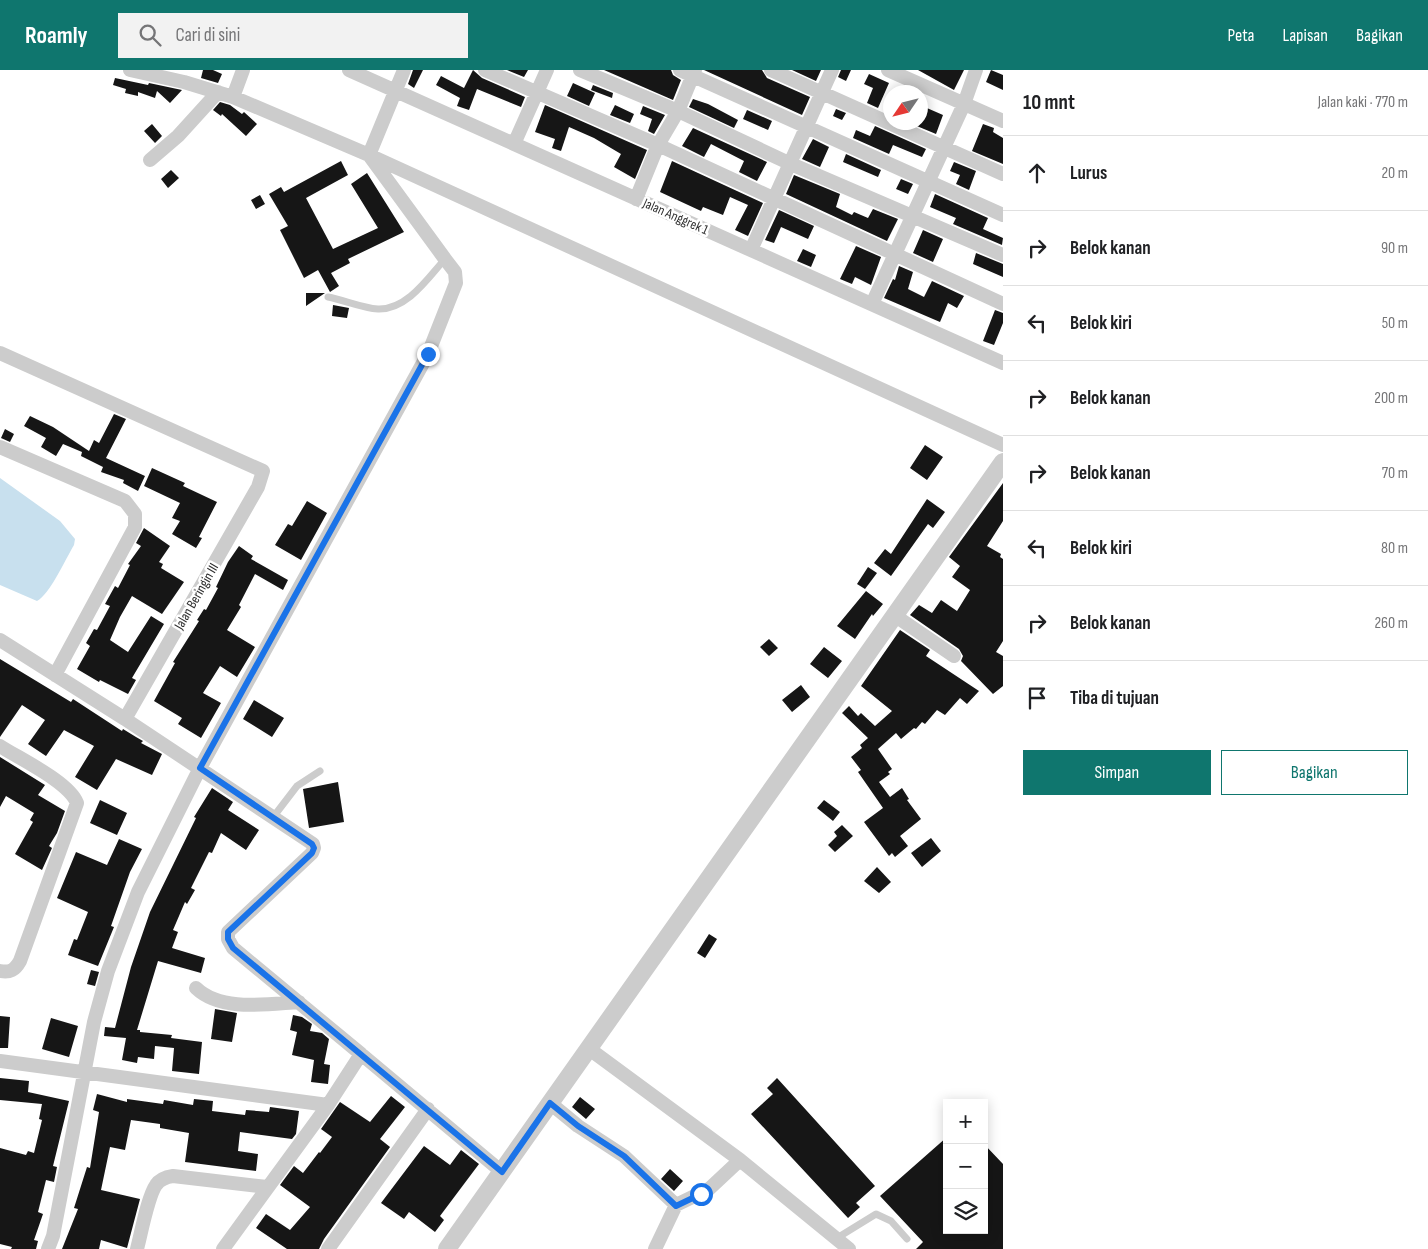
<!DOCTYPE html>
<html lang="id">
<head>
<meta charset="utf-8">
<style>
  body { margin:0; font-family:"Sofia Sans Condensed",sans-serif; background:#f2f2f2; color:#202124 }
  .controls { position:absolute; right:15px; bottom:15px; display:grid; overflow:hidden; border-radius:0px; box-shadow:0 2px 12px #0003 }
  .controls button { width:45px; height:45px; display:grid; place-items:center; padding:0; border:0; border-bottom:1px solid #e0e0e0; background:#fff; color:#202124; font:25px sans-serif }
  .compass { position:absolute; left:883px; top:15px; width:45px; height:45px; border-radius:50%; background:#fff; box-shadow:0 2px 12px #0003; rotate:235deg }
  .stop { position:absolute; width:15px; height:15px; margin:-11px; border:4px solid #1a73e8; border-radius:50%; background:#fff }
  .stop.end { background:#1a73e8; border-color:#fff; box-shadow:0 1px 5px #0008 }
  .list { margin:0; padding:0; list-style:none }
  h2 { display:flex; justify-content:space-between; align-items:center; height:65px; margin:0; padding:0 20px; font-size:21px }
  h2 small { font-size:16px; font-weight:400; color:#757577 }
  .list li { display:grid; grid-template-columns:32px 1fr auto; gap:15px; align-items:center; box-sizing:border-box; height:75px; padding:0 20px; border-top:1px solid #e0e0e0 }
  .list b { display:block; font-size:19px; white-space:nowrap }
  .list em { font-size:16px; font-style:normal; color:#757577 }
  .actions { display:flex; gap:10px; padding:15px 20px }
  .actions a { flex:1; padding:11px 0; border:1px solid #0f766e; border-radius:0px; text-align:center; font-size:18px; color:#0f766e }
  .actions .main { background:#0f766e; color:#fff }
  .icon { flex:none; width:28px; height:28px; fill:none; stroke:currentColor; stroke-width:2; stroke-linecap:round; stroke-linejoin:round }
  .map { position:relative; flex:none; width:1003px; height:1179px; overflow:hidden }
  header { display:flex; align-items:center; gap:30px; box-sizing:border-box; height:70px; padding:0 25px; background:#0f766e; color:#fff }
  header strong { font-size:24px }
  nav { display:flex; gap:28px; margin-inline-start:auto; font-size:18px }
  .search { width:350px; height:45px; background:#f2f2f2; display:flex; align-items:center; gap:12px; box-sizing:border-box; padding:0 18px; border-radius:0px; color:#757577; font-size:19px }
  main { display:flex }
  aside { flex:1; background:#fff }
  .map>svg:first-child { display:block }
</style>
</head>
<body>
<header>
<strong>Roamly</strong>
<div class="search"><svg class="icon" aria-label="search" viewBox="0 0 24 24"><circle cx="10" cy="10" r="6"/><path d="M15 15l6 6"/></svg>Cari di sini</div>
<nav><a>Peta</a><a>Lapisan</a><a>Bagikan</a></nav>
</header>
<main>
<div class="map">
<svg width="1003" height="1179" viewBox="0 0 1003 1179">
  <rect width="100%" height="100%" fill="#fff"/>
  <path fill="#c8e0ee" d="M0,408L60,451L75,469L74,475C65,490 50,524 37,531L0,515Z"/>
  <path fill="#161616" d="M203,0H213L222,4L218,13L201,8Z
    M413,0H423L414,18L408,14Z
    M473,0L482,8L525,27L521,37L477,19L469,40L457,36L460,28L436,15L441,6L464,18Z
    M507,0H528L524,7Z
    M604,0H671L673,5L681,10L673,30Z
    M704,0H762L767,8L810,27L802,45Z
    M792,0H821L816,11Z
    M841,0H851L846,11L838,7Z
    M918,0H964L954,20Z
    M991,0L1003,5V20L986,12Z
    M869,4L889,13L878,38L867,33L873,18L864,14Z
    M115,8L148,15L149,13L182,20L170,33L157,21L155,28L138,22V26L125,23L126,19L113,15Z
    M573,13L595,23L589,36L567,26Z
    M593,15L613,23L612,28L591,20Z
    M693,29L708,34L738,50L734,58L689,37Z
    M220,32L230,35L242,44L244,42L257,54L246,66L222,44L221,46L213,40Z
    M545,35L647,80L635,109L614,97L621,84L594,68L569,57L561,81L552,78L555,69L535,62Z
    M615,35L634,44L630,53L610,45Z
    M920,35L943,45L936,64L912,54L920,52Z
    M643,36L665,45L654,64L648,61L652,49L640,44Z
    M836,39L846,43L842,50L833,46Z
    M747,40L772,51L768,60L743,49Z
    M152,54L162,66L155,73L144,61Z
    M983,54L994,58L993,62L1003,68V94L972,81Z
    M875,56L926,79L922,87L893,75L889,84L853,68L856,60L870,66Z
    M693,58L767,92L757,111L739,102L744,91L711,74L704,87L682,76Z
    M813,69L829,77L820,97L802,89Z
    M846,84L881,100L878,107L843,92Z
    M341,91L348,105L306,128L333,179L378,158L351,114L367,103L404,162L348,189L350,193L331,203L339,216L330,222L318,200L304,208L280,160L288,156L269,124L281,117L284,122Z
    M672,91L763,133L748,166L735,160L748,135L730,127L723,145L703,137L701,141L660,122Z
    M954,92L976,101L969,120L956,114L960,105L950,101Z
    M171,100L179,108L168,118L161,109Z
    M794,105L840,124L836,137L852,145L854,142L868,148L873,139L898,149L887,171L786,124Z
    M901,109L913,114L908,124L896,119Z
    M935,124L988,148L983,159L1003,168L1002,175L953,154L956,148L930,137Z
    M260,125L265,134L256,139L251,130Z
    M779,140L814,156L808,169L781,157L774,173L765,170Z
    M923,160L943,169L933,192L913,183Z
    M856,176L881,187L871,215L855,207L852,214L840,209Z
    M803,179L816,185L811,197L797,191Z
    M976,183L1003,194V207L973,194Z
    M899,196L913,202L908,219L924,227L932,211L964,226L957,238L948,233L940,252L884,228L893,209L895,210Z
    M306,223H325L306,236Z
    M333,235L349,238L347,248L332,246Z
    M995,240L1003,243V253L994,275L983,271Z
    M114,344L126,349L106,388L145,406L138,421L123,413L124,410L101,402L103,397L81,386L82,382L63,374L56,386L41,377L46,368L24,356L30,346L53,357L89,381L94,370L99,373Z
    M5,359L14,364L10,372L1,368Z
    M925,375L943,387L927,410L910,398Z
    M152,398L185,413L183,416L217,432L199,467L202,468L196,478L172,464L180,451L172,448L180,433L144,416Z
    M1003,413V451L987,476L1001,484L1000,487L1003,489V571L996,582L1003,586V616L993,624L961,591L963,586L959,579L910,545L919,535L932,543L941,530L957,541L970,520L952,507L960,496L949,487Z
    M927,429L945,442L933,458L928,454L891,506L874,493L885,479L891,484Z
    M307,431L327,443L301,490L275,475L288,454L292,456Z
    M144,458L170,476L159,492L163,494L161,498L184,512L162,544L132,526L120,547L110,570L128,582L151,546L164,554L132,608L136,610L128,624L100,610L99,612L77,599L90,576L86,573L94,559L97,560L110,536L105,534L115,516L118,518L130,495L128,494L141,476L136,473Z
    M239,476L253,486L251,489L288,510L283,520L255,504L239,535L241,537L227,560L255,577L237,607L220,596L203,623L221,633L201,668L178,654L182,648L154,631L175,593L173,592L199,551L197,550L204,539L206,540L218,518L216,517L228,492Z
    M868,497L877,503L865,519L857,514Z
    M866,521L883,534L873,546L872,544L855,569L837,556Z
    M900,560L930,580L926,586L979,621L967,634L960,628L945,645L937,640L925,654L922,652L916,659L914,658L901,669L896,663L878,679L892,699L888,702L890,704L879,712L890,727L902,718L909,729L907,730L921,749L900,766L908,776L895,787L892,783L889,786L864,752L883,738L858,702L861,700L851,687L862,678L860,675L868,668L842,643L849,636L858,646L861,643L875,656L892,641L861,616Z
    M769,569L778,578L769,586L760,577Z
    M824,577L842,591L828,608L810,594Z
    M0,589L71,632L73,629L122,661L123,659L136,667L143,671L141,673L162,684L152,705L116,689L97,720L75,707L94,676L64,660L46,686L28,674L45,650L22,635L0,667Z
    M801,615L810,627L792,642L782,630Z
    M254,630L284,648L272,667L243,649Z
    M0,687L45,715L38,725L65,741L57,763L49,776L52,778L42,800L15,784L33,752L30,750L34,743L6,726L0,737Z
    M338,712L344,752L309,758L303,719Z
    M212,718L233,732L228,740L259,760L246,780L221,763L212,783L209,782L191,818L195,820L187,834L185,832L173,860L178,862L172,878L205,888L201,903L158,891L137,960H140V962L172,965L171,968L202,972L199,1004L172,1001L174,978L155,976L154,989L138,987L137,993L122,990L126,968L104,966L105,957L115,958L131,897L150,842L196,748L194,747Z
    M100,730L127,743L117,765L90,753Z
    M824,730L840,742L833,751L817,738Z
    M842,755L853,766L835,782L828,775L837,766L834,762Z
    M931,768L941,781L922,797L911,783Z
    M119,769L142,779L130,802L111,856L114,857L98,896L68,885L74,869L77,870L88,842L57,828L76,782L107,795Z
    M877,797L891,812L879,823L864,811Z
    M709,864L717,869L705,888L697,883Z
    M91,900L99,902L95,916L87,914Z
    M215,939L237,943L232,972L211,969Z
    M293,945L302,947L312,954L310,961L322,963L329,969L324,994L330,995L328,1014L311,1012L314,990L292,985L297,962L290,960Z
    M0,946L10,947L8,978H0Z
    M51,948L78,956L69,987L42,979Z
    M0,1008L29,1011L28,1022L69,1031L53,1096L57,1097L54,1112L46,1110L38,1142L43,1144L34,1170L38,1171L36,1179H11L12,1177L0,1174V1078L26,1085L28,1081L34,1083L42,1050L39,1049L42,1034L0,1030Z
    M777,1008L875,1116L856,1133L860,1137L848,1148L751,1044L773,1024L767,1018Z
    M97,1024L127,1032V1029L163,1034L164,1030L193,1035L194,1029L213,1031L212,1041L245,1045L246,1040L269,1042L270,1037L299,1041L296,1064L292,1069L240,1062L238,1081L258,1084L256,1101L185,1092L189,1063L160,1058V1054L131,1050L125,1080L110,1077L101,1120L140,1129L127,1178L101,1170L99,1179H62L78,1139L74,1138L87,1097L90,1098L99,1042L93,1040Z
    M391,1026L405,1037L380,1069L390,1077L324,1169L319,1179H287L256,1158L266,1144L290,1160L310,1137L280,1115L294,1096L303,1103L319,1082L320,1083L332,1067L321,1059L340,1032L370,1052Z
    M580,1027L595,1039L586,1049L572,1037Z
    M947,1067V1160H984V1074L1003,1094V1179H916L923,1172L880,1126Z
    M424,1076L450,1095L461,1080L479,1094L440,1146L444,1150L435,1162L409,1142L404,1149L381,1133Z
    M670,1099L683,1111L674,1121L661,1109Z"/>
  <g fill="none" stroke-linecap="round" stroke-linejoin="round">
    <path stroke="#ccc" stroke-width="7" d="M328,227C344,230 362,238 378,239C407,240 428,208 445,189
      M274,746L297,716L320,701
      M837,1168L876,1144L891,1151L907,1169"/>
    <path stroke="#ccc" stroke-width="14" d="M130,0L184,12L233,27L369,85L1003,375
      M349,0L1003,293
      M485,0L658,75L1003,234
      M580,0L678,41L791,94L1003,185
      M680,0L1003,145
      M771,0L1003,104
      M888,0L1003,51
      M233,27L243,0
      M514,74L547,0
      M150,90L178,66L218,22
      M636,129L658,75L678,41L695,0
      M751,180L832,0
      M872,234L964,34L976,0
      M0,283L263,401L258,417L125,649
      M0,377L125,431L135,444V457L55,605
      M894,545L954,586
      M0,570L125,649L313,774L314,778L312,783L228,862V869L233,878L361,984
      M0,676C20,689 69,712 77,733L20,891C15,900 10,903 0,901
      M196,918C221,942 267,934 299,932
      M588,978L740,1090L849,1179
      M0,991L328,1035L361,984L502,1102
      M550,1033L578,1056L624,1086L676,1135
      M48,1179L53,1166L94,952L108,901L138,822L200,698L428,284L456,213L455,202L445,189L369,85L404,0
      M137,1179C141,1164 148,1126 156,1115C160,1109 166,1107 173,1106L267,1117
      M223,1179L328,1035
      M328,1179L428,1039
      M655,1179L676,1135L709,1119L740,1090"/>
    <path stroke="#ccc" stroke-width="18" d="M447,1179L1003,392"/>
  </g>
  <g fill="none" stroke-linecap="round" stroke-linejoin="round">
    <path stroke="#1a73e8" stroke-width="6" d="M428,284L200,698L312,774L314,778L312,783L228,862V869L233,878L502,1102L550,1033L578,1056L624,1086L676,1136L701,1124"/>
  </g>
  <g text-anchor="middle" stroke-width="5" stroke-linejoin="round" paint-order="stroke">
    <g font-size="14" fill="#2f2f2f" stroke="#fff">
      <text transform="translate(676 146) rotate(24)" y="5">Jalan Anggrek 1</text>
      <text transform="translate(196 526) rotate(-60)" y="5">Jalan Beringin III</text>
    </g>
  </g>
</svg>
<div class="controls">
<button>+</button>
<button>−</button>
<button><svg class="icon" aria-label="layers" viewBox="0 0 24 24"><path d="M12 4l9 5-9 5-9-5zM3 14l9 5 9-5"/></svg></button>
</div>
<svg class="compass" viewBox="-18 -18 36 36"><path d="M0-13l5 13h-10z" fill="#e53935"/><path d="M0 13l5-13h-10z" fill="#757577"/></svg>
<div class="stop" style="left:701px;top:1124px"></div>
<div class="stop end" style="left:428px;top:284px"></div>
</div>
<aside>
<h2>10 mnt<small>Jalan kaki · 770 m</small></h2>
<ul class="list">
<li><svg class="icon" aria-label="ahead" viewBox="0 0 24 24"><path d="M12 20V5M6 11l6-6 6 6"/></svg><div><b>Lurus</b></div><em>20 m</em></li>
<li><svg class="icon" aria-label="right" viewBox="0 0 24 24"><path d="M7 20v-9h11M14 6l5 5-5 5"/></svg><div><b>Belok kanan</b></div><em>90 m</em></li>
<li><svg class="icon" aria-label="left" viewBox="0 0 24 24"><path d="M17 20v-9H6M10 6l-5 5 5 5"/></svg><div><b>Belok kiri</b></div><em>50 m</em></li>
<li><svg class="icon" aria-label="right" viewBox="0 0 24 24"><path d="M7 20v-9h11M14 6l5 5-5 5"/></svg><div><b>Belok kanan</b></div><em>200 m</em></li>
<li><svg class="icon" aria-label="right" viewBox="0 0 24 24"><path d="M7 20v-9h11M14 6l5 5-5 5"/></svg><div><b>Belok kanan</b></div><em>70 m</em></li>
<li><svg class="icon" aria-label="left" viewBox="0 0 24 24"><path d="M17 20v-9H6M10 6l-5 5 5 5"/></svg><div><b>Belok kiri</b></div><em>80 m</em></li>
<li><svg class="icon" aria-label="right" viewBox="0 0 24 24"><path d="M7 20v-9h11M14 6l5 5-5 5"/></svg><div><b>Belok kanan</b></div><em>260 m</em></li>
<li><svg class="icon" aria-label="arrive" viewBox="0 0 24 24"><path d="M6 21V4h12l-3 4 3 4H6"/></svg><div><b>Tiba di tujuan</b></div></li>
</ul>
<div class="actions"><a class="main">Simpan</a><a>Bagikan</a></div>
</aside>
</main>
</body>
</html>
